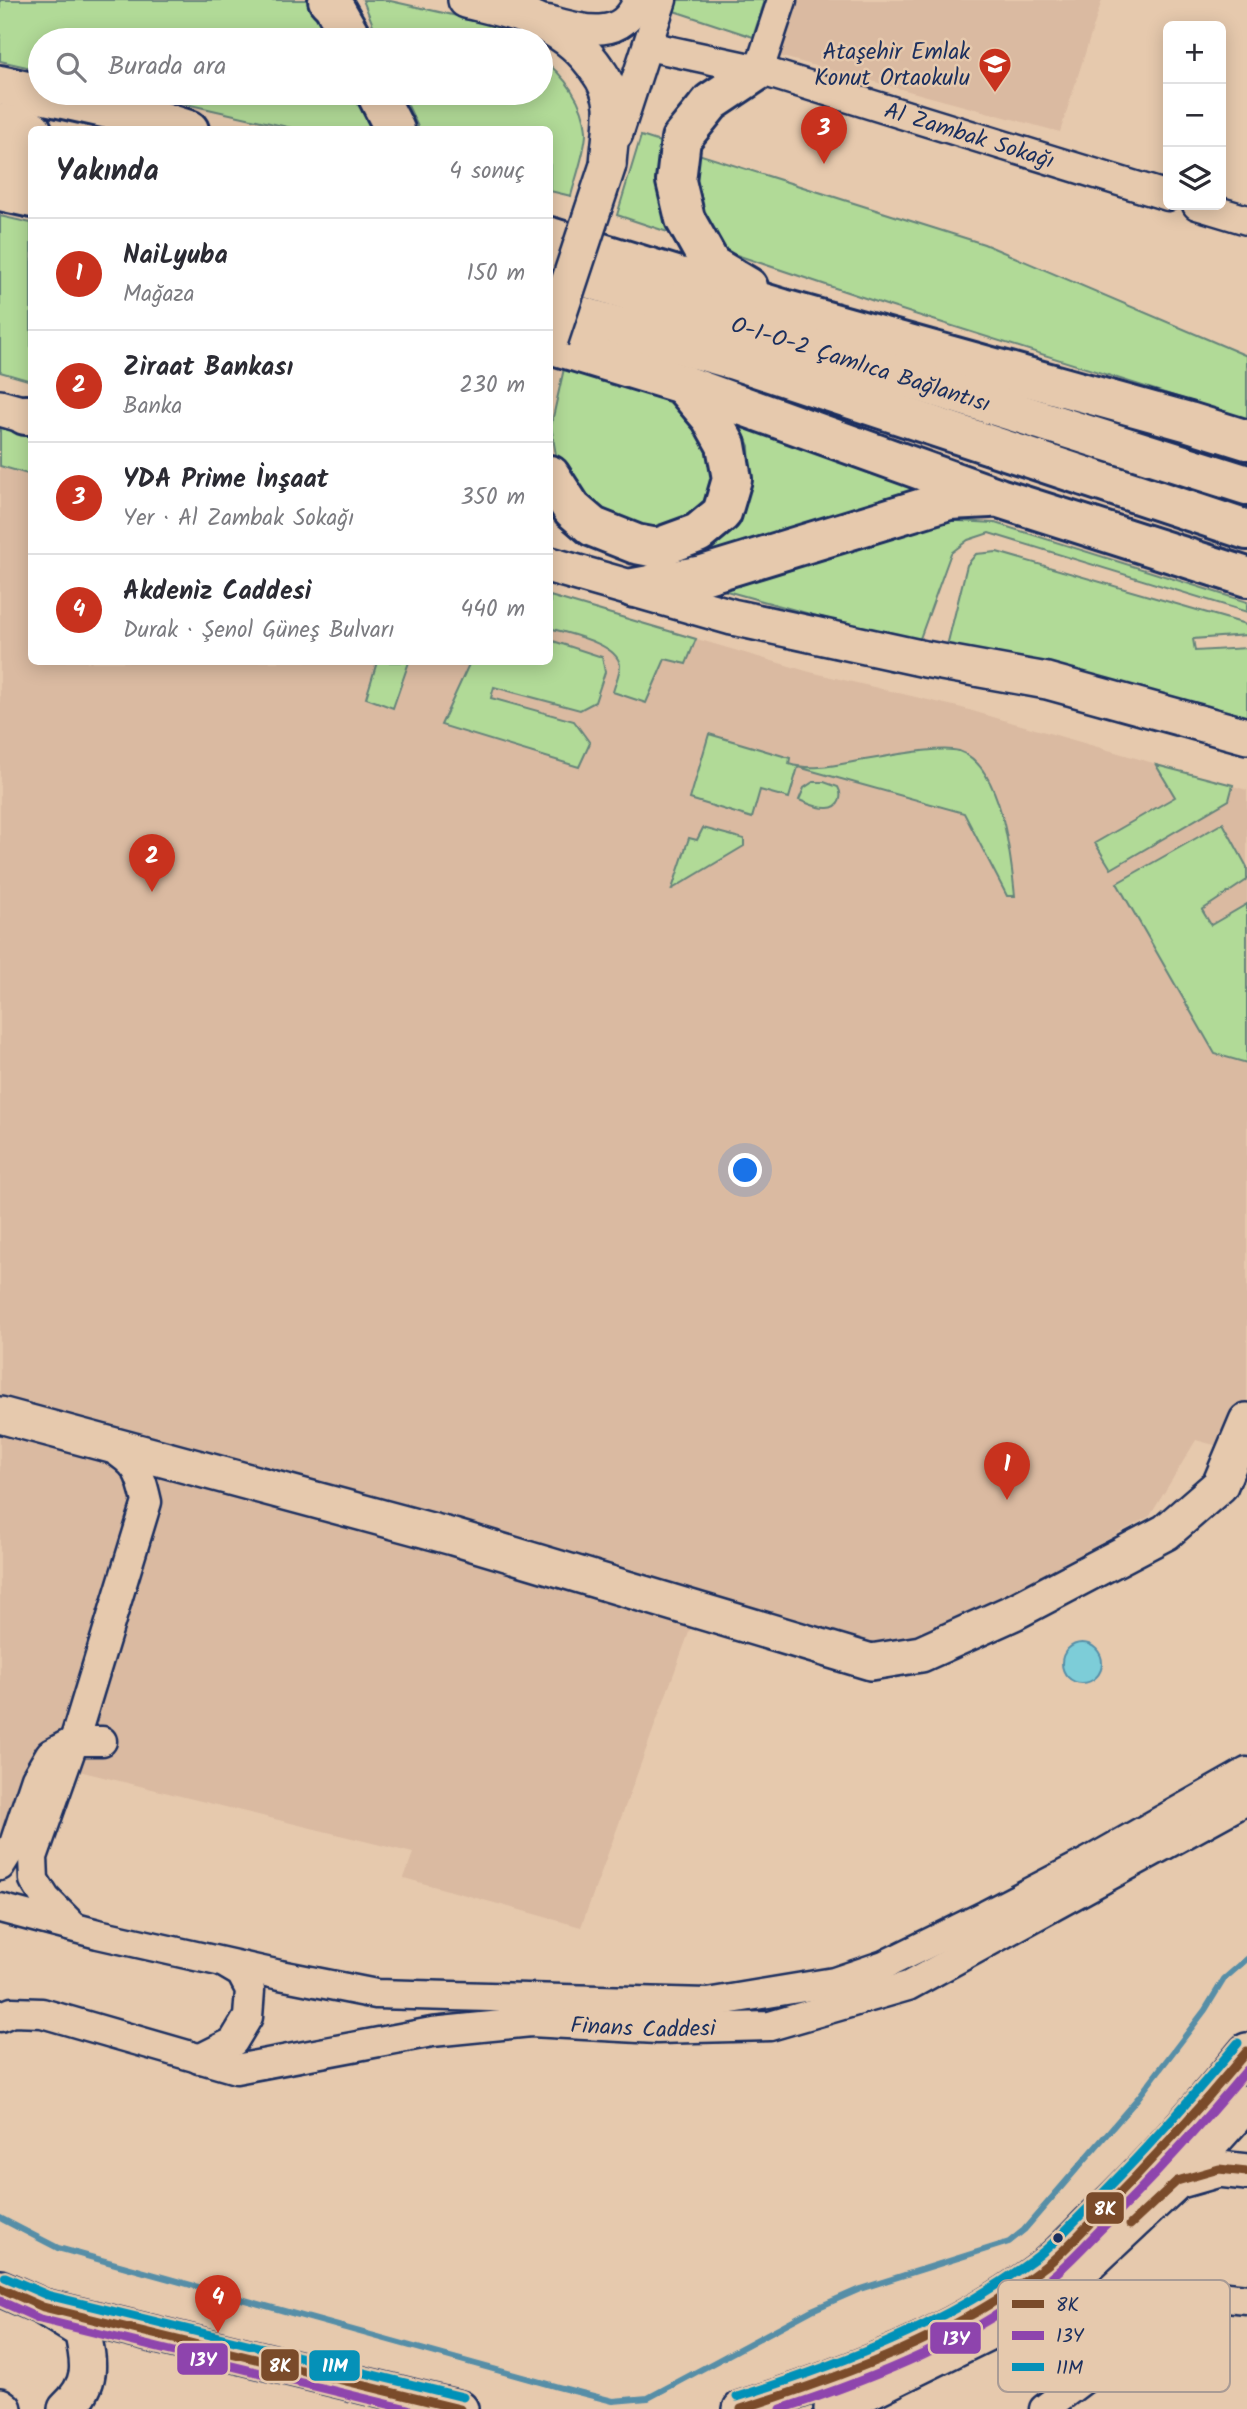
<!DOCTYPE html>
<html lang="tr">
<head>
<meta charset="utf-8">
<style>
  body { margin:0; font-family:Kalam,sans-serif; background:#f7f7f7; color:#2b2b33 }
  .controls { position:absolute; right:21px; top:21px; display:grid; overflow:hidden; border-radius:10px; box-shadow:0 4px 18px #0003 }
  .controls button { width:63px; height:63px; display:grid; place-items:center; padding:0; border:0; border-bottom:2px solid #e1e1e2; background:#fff; color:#2b2b33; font:35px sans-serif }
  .you { position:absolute; left:746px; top:1171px; width:24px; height:24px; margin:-18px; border:5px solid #fff; border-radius:50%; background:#1a73e8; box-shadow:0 0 0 10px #1a73e833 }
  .badge { display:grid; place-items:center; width:46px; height:46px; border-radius:50%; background:#c8321e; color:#fff; font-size:23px; font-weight:700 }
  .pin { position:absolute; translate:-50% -58px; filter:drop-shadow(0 2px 4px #0008) }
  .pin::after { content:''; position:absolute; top:37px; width:24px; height:21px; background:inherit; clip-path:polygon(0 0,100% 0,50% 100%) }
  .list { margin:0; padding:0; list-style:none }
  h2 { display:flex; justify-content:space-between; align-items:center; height:91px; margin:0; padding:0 28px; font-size:30px }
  h2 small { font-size:23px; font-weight:400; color:#7c7c81 }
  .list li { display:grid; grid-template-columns:46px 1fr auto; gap:21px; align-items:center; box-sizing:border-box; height:112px; padding:0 28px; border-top:2px solid #e1e1e2 }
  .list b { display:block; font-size:26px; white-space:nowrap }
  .list p { margin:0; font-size:23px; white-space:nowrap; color:#7c7c81 }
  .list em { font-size:23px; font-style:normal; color:#7c7c81 }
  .icon { flex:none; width:38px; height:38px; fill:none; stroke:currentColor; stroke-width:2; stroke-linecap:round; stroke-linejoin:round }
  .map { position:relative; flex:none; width:1247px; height:2409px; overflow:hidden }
  .search { position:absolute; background:#fff; box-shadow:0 4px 18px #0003; left:28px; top:28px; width:525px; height:77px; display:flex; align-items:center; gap:18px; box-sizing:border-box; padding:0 24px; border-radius:38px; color:#7c7c81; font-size:26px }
  .panel { position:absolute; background:#fff; box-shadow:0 4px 18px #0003; left:28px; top:126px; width:525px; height:539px; border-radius:10px }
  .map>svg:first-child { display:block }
</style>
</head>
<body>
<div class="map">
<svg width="1247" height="2409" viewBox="0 0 1247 2409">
  <rect width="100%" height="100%" fill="#e6c9ad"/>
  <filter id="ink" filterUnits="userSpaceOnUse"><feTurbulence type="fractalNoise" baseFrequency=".0143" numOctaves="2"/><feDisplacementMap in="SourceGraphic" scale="14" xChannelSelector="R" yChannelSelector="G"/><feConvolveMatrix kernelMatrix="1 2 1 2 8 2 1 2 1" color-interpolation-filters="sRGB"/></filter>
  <g filter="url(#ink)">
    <path fill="#dabaa1" d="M794,0H1102L1060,132L775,55Z
      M0,421L31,430L32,662H550V596L810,672L962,708L1247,790V1454L1196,1440L1150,1516L926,1639L880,1653L699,1605L581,1927L404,1878L413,1853L30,1759L0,1853Z"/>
    <path fill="#b1da97" stroke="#66847a" stroke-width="2" d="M0,0H317L337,40H40V70L0,61Z
      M363,0H386L497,25L517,40H379Z
      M677,0H765L753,37L674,11Z
      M541,58C564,75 584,102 586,131C587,146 575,180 571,196L550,191V130L419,129L402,93H541Z
      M138,93H360L372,129H296Z
      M641,136L984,244L1247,356V419L886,305L617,215Z
      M0,216L31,223V381L0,372Z
      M565,364L666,395L693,411L716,470L704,504L677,525L646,530L609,519L574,489L557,461L551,426Z
      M736,417L932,489L679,562L710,542L750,479L749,446Z
      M0,421L31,430V475L0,466Z
      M940,520L995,523L1247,602V612L989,533L968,540L951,553L918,644L712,587Z
      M997,552L1242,623L1247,626V635L1193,639L1195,651L1247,648V728L947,646L967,565L976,554Z
      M550,596L696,639L686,664L665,659L646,703L613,692C615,684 620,673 620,665C617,643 568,634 550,628Z
      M550,640L602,657L605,672L595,702L580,710L494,687L491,698L574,721L590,743L579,767L441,725L470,662H550Z
      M377,662H409L393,708L366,698Z
      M709,734L790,758L789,764C810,771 836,765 858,761C881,758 939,745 959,751C1002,765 1011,858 1015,896H1007L964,813L798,767L789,798L760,790L752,818L690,799Z
      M1156,765L1233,785L1229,800L1111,869L1095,843L1175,797Z
      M813,782H824L838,787C843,796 840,808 828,808C819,809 807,803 799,800L804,788Z
      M1223,823L1247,867V880L1202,910L1211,925L1247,904V1063L1215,1054L1117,883Z
      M703,828L744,839V846L672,889L689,838L697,840Z"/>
    <path fill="#7dcdd8" stroke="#568ea7" stroke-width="2" d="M1062 1663a20 20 0 1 1 40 0a20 20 0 1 1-40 0Z"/>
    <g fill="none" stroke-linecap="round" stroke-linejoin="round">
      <path stroke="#568ea7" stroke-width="6" d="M0,2218L58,2248L558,2387L613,2401L648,2398L812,2310L860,2289L1009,2242L1024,2230L1138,2098L1205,2010L1224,1979L1247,1959"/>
      <defs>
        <g id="minor">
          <path d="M548,20C582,29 621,43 638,0"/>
          <path id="s1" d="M648,46L759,70L1168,196"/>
          <path d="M759,70L782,0"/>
          <path d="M618,135L662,0"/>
          <path d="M1197,205L1247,220"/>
          <path d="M0,1866L14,1844L36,1778L50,1754L74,1741H102"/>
          <path d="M0,1908L98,1934L280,1975L376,1994L707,2003L834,1982L884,1965L986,1915L1088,1862L1247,1772"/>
          <path d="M73,1926L46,1899L34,1880L33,1857L74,1741L147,1502C140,1471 137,1464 110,1447"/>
          <path id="s2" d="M0,2017L12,2012L42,2013L236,2069L432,2032L531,2022L657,2029L770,2026L908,1986L1247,1800"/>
          <path d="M199,2059L233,2042L248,2017L250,1990L241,1973L224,1963"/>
          <path d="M1044,2409L1197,2294L1247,2299"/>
        </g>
        <path id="major" d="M466,0C519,13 566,22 598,71C605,80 611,94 612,106C613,125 609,146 608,165
          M0,408L32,417
          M550,565L732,617L925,659L1047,681L1247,736
          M0,1415L453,1537L871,1662L921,1654L1014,1612L1166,1532L1220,1485L1247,1421
          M1177,2181L1219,2169L1247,2172
          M0,2288L43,2307L82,2331C90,2364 93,2384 66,2409
          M43,2307L460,2409
          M0,2406L4,2409
          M741,2409C847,2376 954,2335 1043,2268C1061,2254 1077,2236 1093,2220C1149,2167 1198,2110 1247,2051
          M832,2409L1007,2323L1084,2268L1177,2181L1247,2103"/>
        <g id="highway">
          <path d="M328,0L333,5L353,40"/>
          <path d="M0,85L158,120L189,130"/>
          <path d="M376,93L395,130"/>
          <path d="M0,123L32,130"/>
          <path d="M0,159L32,167"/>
          <path d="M0,191L32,198"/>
          <path d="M550,237L783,309L1189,422L1247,440"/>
          <path id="s3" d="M550,266L1247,485"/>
          <path d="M748,287L711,265L685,219L676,181L681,139L711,102L759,70"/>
          <path d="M550,307L734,360L1247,530"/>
          <path d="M550,344L682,384L999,498L1247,577"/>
          <path d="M25,415H32"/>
          <path d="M550,475L572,509L593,527L636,544L657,548L698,533L722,513L732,479L726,445L711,418L682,384"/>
          <path d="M634,588L703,575L949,500L990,498"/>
        </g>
      </defs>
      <use href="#minor" stroke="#1b2f5e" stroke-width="33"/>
      <use href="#major" stroke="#1b2f5e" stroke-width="40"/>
      <use href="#highway" stroke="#1b2f5e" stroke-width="44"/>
      <use href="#minor" stroke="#e6c9ad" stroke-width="28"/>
      <use href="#major" stroke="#e6c9ad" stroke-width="35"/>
      <use href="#highway" stroke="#e6c9ad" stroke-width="38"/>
      <defs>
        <path id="major-bridge" d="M550,340L608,165"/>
      </defs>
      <use href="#major-bridge" stroke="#1b2f5e" stroke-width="40" stroke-linecap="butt"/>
      <use href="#major-bridge" stroke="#e6c9ad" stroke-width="35"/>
      <defs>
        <path id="bus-1" d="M1130,2225L1177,2181L1219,2169L1247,2172
          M0,2288L43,2307L460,2409
          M741,2409C847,2375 954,2336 1043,2268C1062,2254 1077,2236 1093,2220C1147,2166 1198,2110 1247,2051"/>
        <path id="bus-2" d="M0,2301L40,2319L408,2409
          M781,2409C876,2378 974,2338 1053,2276C1071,2261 1086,2244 1103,2227C1154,2177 1201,2125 1247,2070"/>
        <path id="bus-3" d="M5,2277L47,2295L463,2397
          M737,2397C842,2364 945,2325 1034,2259C1054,2245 1070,2225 1088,2208C1141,2156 1190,2100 1238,2043"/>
      </defs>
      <use href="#bus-1" stroke="#e6c9ad" stroke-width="14"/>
      <use href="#bus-2" stroke="#e6c9ad" stroke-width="14"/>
      <use href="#bus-3" stroke="#e6c9ad" stroke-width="14"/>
      <use href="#bus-1" stroke="#7a4b2a" stroke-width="9"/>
      <use href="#bus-2" stroke="#8e44ad" stroke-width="9"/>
      <use href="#bus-3" stroke="#0591b8" stroke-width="9"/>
    </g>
  </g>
  <defs>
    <symbol id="school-pin" viewBox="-11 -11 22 30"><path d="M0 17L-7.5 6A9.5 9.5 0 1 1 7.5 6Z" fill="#c8321e" stroke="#e6c9ad"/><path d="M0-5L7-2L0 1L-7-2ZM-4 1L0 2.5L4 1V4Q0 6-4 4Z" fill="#fff"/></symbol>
  </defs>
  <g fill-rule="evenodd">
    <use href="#school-pin" x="976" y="45" width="38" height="52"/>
  </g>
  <circle fill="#1b2f5e" stroke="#e6c9ad" stroke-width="2.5" cx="1058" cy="2238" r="6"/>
  <g text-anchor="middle" stroke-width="5" stroke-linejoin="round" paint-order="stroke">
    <g font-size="23" fill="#1b2f5e" stroke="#e6c9ad" text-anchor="end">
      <text x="970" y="59">Ataşehir Emlak<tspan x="970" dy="26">Konut Ortaokulu</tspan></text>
    </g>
    <g font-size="23" fill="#1b2f5e" stroke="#e6c9ad">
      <text dy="8" stroke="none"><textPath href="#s1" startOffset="334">Al Zambak Sokağı</textPath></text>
      <text dy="8" stroke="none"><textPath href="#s3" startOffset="326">O-1-O-2 Çamlıca Bağlantısı</textPath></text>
      <text dy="8" stroke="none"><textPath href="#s2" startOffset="656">Finans Caddesi</textPath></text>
    </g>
  </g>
  <rect x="998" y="2280" width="232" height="112" rx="10" fill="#e6c9ad" stroke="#a99b95" stroke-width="2"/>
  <rect x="1012" y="2300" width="32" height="8" fill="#7a4b2a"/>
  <rect x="1012" y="2331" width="32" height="9" fill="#8e44ad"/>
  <rect x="1012" y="2363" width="32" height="8" fill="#0591b8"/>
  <g font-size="19" fill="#1b2f5e">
    <text x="1056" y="2311">8K</text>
    <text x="1056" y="2342">13Y</text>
    <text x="1056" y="2374">11M</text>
  </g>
  <g stroke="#e6c9ad" stroke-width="2.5">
    <rect x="1085" y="2191" width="40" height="34" rx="7" fill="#7a4b2a"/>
    <rect x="929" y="2321" width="53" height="34" rx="7" fill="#8e44ad"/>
    <rect x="176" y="2342" width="53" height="34" rx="7" fill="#8e44ad"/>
    <rect x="260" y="2348" width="40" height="34" rx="7" fill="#7a4b2a"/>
    <rect x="308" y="2349" width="53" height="33" rx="7" fill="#0591b8"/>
  </g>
  <g font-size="19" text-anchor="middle" font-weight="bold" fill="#fff">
    <text x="1105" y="2215">8K</text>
    <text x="956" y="2345">13Y</text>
    <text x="203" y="2366">13Y</text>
    <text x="280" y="2372">8K</text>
    <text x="335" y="2372">11M</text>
  </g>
</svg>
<div class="controls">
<button>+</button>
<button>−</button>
<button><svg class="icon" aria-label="layers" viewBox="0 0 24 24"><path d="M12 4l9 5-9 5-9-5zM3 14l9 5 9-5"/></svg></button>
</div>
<div class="you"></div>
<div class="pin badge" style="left:1007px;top:1500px">1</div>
<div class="pin badge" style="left:152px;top:892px">2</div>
<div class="pin badge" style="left:824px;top:164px">3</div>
<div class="pin badge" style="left:218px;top:2333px">4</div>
<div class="search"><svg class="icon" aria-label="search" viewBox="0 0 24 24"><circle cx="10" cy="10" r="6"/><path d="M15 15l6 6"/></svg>Burada ara</div>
<section class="panel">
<h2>Yakında<small>4 sonuç</small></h2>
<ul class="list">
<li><span class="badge">1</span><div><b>NaiLyuba</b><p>Mağaza</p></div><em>150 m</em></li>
<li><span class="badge">2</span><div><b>Ziraat Bankası</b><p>Banka</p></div><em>230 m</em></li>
<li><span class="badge">3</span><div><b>YDA Prime İnşaat</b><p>Yer · Al Zambak Sokağı</p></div><em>350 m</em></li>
<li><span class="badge">4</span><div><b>Akdeniz Caddesi</b><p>Durak · Şenol Güneş Bulvarı</p></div><em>440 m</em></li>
</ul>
</section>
</div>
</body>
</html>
